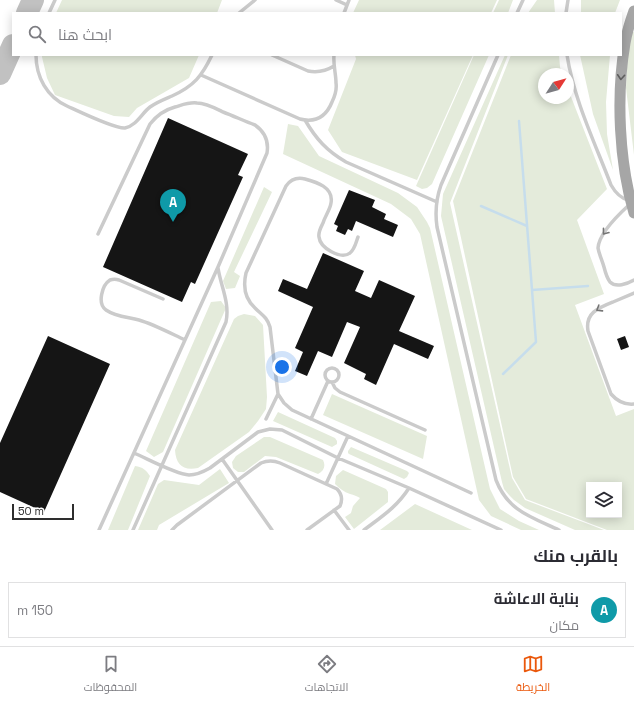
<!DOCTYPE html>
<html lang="ar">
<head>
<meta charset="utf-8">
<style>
  body { margin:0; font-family:"Space Grotesk",Cairo,sans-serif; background:#f7f7f7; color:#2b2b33; direction:rtl }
  .controls { position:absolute; right:12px; bottom:12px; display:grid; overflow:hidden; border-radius:0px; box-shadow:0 2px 10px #0003 }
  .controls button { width:36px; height:36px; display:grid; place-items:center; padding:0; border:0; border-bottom:1px solid #e1e1e2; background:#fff; color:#2b2b33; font:20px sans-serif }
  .compass { position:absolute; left:538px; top:68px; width:36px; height:36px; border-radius:50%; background:#fff; box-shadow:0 2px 10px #0003; rotate:54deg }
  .scale { position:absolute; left:12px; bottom:10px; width:62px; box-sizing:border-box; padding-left:4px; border:2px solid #2e2e2e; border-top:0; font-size:11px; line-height:14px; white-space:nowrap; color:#2e2e2e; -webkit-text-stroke:3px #fff; paint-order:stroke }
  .you { position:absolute; left:282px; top:367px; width:14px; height:14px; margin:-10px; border:3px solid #fff; border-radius:50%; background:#1a73e8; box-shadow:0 0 0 6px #1a73e833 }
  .badge { display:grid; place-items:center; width:26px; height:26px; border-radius:50%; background:#ea580c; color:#fff; font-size:13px; font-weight:700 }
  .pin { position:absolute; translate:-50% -33px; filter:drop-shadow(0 1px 2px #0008) }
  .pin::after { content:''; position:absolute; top:21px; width:14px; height:12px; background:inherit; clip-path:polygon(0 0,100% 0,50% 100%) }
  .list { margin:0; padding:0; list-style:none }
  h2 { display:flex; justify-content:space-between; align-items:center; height:52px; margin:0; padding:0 16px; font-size:17px }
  h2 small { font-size:13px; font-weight:400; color:#7c7c81 }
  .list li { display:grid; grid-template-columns:26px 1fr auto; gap:12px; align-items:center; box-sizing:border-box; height:56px; margin:0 8px 8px; padding:0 8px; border:1px solid #e1e1e2; border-radius:0px }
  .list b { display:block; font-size:15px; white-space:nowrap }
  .list p { margin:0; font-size:13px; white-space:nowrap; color:#7c7c81 }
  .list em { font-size:13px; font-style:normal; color:#7c7c81 }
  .icon { flex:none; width:22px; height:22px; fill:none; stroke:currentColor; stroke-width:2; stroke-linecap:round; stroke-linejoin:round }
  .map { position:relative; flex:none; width:634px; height:530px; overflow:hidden; direction:ltr }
  .search { position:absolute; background:#fff; box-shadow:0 2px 10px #0003; left:12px; right:12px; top:12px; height:44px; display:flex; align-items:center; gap:10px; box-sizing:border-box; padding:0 14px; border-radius:0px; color:#7c7c81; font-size:15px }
  .sheet { height:116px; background:#fff }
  nav { display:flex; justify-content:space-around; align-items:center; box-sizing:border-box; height:56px; border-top:1px solid #e1e1e2; background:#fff; font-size:11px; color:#7c7c81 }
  nav a { display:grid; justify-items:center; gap:2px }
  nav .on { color:#ea580c }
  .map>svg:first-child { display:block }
</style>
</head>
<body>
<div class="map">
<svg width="634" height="530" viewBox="0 0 634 530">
  <rect width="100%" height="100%" fill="#fff"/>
  <path fill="#e4ebdb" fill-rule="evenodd" d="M62,0H222L217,13H56Z
    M359,0H497L491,13H353Z
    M499,0H513L508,13H493Z
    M537,0H554L555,13H528Z
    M581,0H620L615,13H581Z
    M631,32H634V155L626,88L628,48Z
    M42,55H199L189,78L137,108L129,117L114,116L55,95L47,78L42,57Z
    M355,55H473L417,180L342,152L328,130L356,59Z
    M474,55H489L432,184L427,188L422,189L416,186Z
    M505,55H508L450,203L512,478L525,500L604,530H575L525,508L514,500L509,495L504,489L502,482L441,216L443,194Z
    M511,55H559L560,67L562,74H544V98H568V89L607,189L577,220L604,294L575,305L616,416L634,409V530H607L526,499L513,477L453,201ZM589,485H619V515H589Z
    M580,55H610L606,102L607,134L613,170L593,114Z
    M288,124L298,126L319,156L398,193L417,207L427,222L430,228L490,489L500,509L519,521L539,530H521L491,516L479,500L420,234L411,219L391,204L283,154Z
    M264,187L272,192L234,272L240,276L235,288L226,289L223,281Z
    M221,301L226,308L163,452L154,457L146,451L211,302Z
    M244,314L255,316L263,325L267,397L266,409L258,421L249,432L198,468C183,471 176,465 175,450L234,319L238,316Z
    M332,394L427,436L423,459L323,415Z
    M278,412L335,438L337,441V444L332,447L273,421Z
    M264,437H270L323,460C326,466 324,471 318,474L276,457L265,456L244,472H238L233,468L232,462L236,456Z
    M351,447L407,471L409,473L407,477L404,479L349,454L348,453V451Z
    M135,466C143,467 146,470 150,476L128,530H108Z
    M220,469L229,483L159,525L157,530H138L158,484L164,480L199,485Z
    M343,470L386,489L388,492V502L354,529L345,517L351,513L353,506L360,498C357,496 354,495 350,494C344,492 339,488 335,484L336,476Z
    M415,504L472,530H380Z"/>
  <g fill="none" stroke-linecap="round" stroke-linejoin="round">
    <path stroke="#c6ddec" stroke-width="2.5" d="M481,206L527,226
      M532,290L588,286
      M503,374L536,342L519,121"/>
    <path stroke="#c1c1c1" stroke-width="22" d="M27,13L33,0
      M0,74L13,45"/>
  </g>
  <path fill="#151515" d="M168,118L248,154L238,175L243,177L195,284L191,282L182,302L103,267Z
    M349,190L375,200L372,207L386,214L384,219L398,225L393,237L356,221L352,231L348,229L345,235L336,231L338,226L334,224Z
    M323,253L364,271L355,291L371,298L379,280L415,296L399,331L434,346L428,359L394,344L376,385L364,379L366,374L344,363L360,327L347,322L332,357L318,351L307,376L295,371L303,352L295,348L313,307L278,291L283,279L307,289Z
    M48,336L110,364L44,512L0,492V443Z
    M625,336L629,347L621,350L617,339Z"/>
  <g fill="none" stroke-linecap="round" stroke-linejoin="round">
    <path stroke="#cbcbcb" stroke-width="3.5" d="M336,0L347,5
      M49,13L55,0
      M239,13L255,0
      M344,13L349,0
      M517,13L523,0
      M566,13L568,0
      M36,55C36,77 47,97 67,106C78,111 115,129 125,128C136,126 142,113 150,107C157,102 165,99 172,96C194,86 202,76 212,55
      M272,55L308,71C318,73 326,71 334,66
      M498,55L441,185C436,199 435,213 437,227L496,480C508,511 531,517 559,530
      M567,55C574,100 595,143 611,185C615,192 620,198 628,200
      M201,75L300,119C316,123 326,117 332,102C335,96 337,90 336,83C336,74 333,65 334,55
      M305,120C316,139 327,151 346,162L437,202
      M629,205C618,215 599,233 598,248C599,254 602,260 604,267C605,271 607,278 610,282C616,288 627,284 634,280
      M98,234L150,124C157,115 164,110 175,107C182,105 189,102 197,103C206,103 215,108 223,112C234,116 244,121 255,125C265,132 269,141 267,153L218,267L99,530
      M358,237C356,242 355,249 350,253C341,260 320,248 319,237C318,232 321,227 323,223C325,216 330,210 331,203C334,187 316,182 305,179C297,177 291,179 286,186L246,273C243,286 244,298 255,308C262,315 267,317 270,327L278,394L284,403L292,410L471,493
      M634,293C627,296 620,299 613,302C598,308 585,313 588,331L611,394C617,401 624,405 634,404
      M163,299L119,280C116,279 113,279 110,280C102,285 97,304 106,310C116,317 128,317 139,320C153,324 170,333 185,340
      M325 375a7 7 0 1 1 14 0a7 7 0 1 1-14 0Z
      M332,382L335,388L340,392L425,430
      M266,419L278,394
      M311,419L328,381
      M134,453C148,459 175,474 189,475C197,475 203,472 210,468L258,432L270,429L282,430L338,458L409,488L501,530
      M222,459L272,530
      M326,484L348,436
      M334,510L349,530
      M133,530L226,322C230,303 221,287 218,268
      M172,530L177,525L261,463C268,460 273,460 280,463L337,489C342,494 343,499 340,506L307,530
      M364,530C381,517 397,507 409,488"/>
    <path stroke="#a6a6a6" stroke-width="11" d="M634,11C630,22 627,32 625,43C616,96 619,162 634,213"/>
  </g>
  <defs><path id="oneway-chevron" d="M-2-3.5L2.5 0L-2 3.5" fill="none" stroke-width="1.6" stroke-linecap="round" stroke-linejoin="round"/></defs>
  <use stroke="#5e5e5e" href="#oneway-chevron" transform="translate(621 77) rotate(94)"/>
  <g stroke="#757575">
    <use href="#oneway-chevron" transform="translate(605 232) rotate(128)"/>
    <use href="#oneway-chevron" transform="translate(599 309) rotate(148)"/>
  </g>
</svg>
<div class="controls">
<button><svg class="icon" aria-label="layers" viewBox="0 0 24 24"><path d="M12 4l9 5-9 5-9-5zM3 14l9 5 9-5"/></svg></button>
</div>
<svg class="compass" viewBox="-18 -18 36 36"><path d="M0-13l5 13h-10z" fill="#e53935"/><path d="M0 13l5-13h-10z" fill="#7c7c81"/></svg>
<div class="scale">50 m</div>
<div class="you"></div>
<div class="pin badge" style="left:173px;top:222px;background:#0f9aa8">A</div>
<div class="search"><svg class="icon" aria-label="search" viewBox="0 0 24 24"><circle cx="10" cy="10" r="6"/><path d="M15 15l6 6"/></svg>ابحث هنا</div>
</div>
<section class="sheet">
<h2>بالقرب منك<small></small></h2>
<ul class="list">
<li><span class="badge" style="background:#0f9aa8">A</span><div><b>بناية الاعاشة</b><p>مكان</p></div><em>150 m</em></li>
</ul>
</section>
<nav>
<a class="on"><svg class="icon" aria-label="map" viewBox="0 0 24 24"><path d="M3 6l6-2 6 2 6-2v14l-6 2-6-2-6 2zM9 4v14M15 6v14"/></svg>الخريطة</a>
<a><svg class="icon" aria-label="directions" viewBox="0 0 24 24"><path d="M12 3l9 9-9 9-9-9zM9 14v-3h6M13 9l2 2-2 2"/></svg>الاتجاهات</a>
<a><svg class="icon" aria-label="saved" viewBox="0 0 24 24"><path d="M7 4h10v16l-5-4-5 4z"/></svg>المحفوظات</a>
</nav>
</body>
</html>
